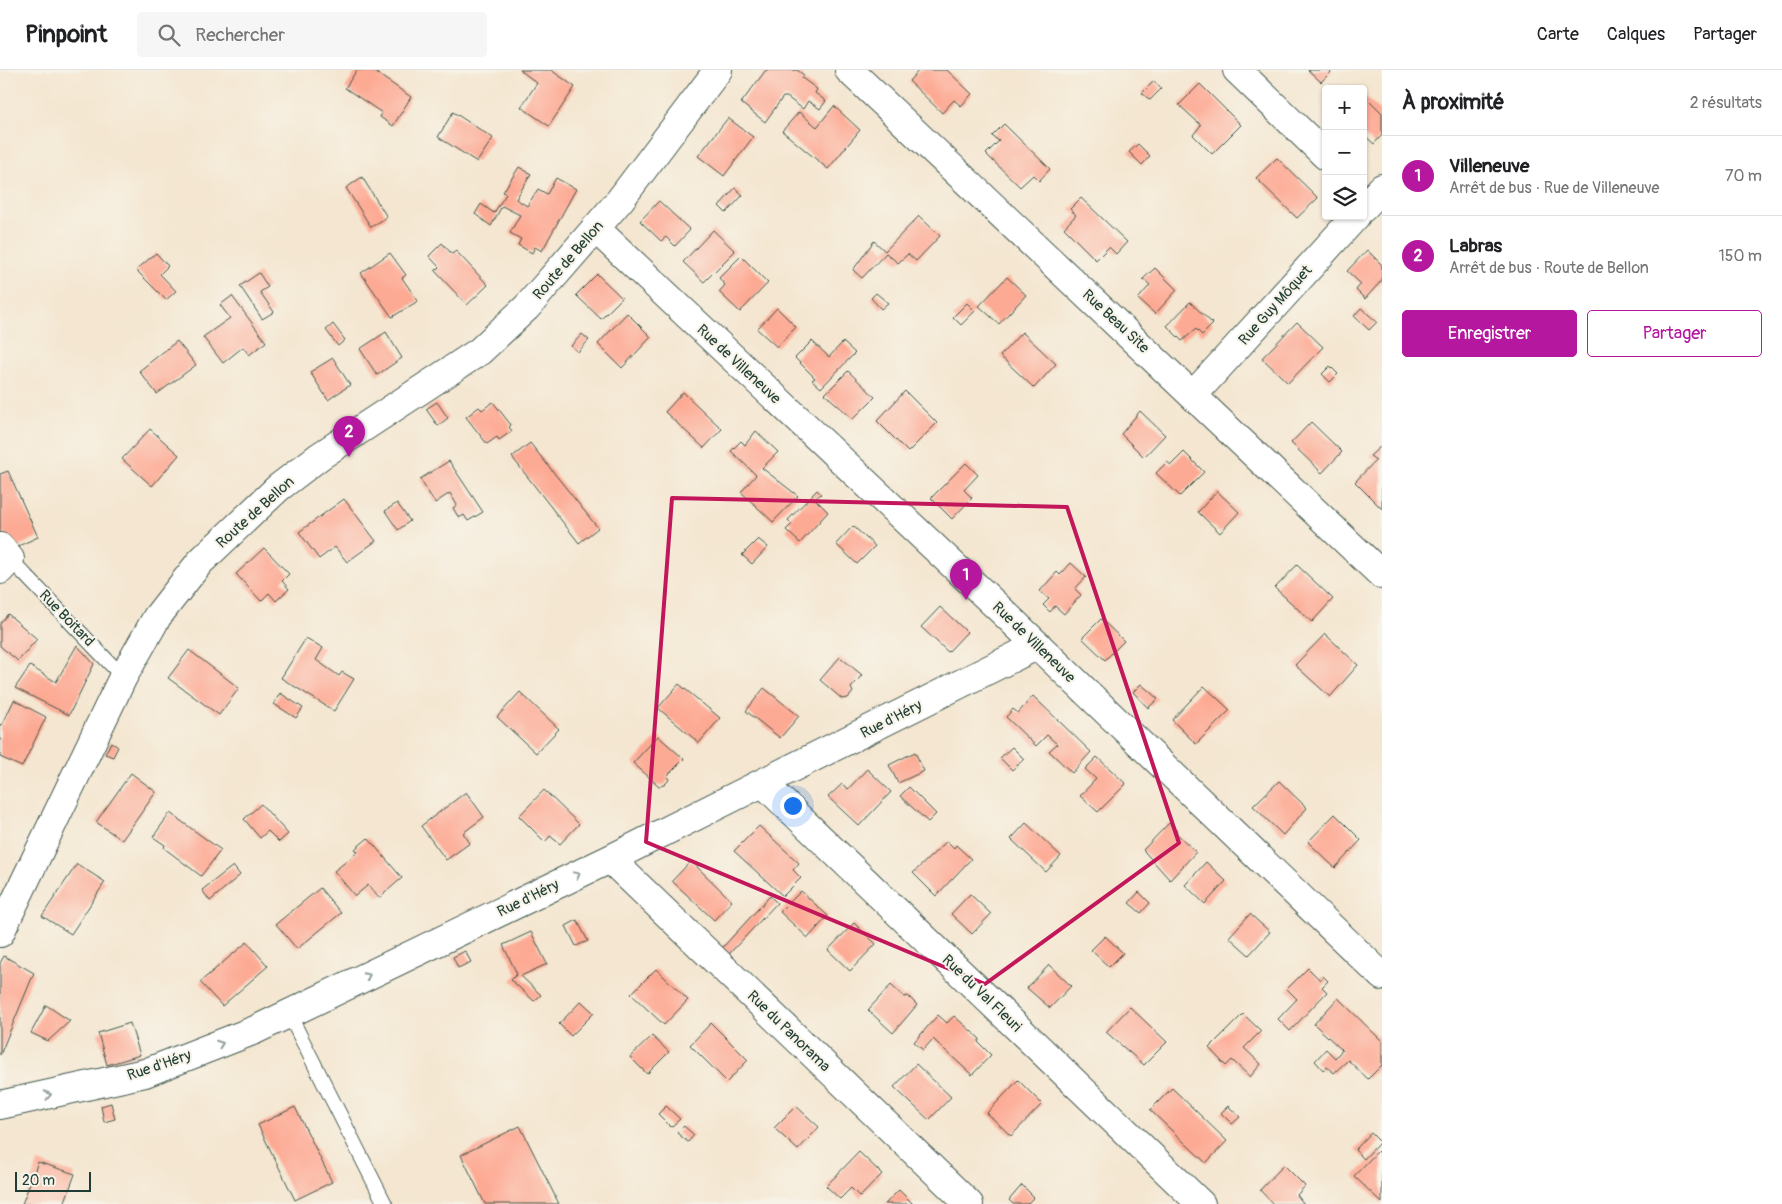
<!DOCTYPE html>
<html lang="fr">
<head>
<meta charset="utf-8">
<style>
  body { margin:0; font-family:Pangolin,sans-serif; background:#f6f6f6; color:#202124 }
  .controls { position:absolute; right:15px; top:15px; display:grid; overflow:hidden; border-radius:5px; box-shadow:0 1px 4px #0004 }
  .controls button { width:45px; height:45px; display:grid; place-items:center; padding:0; border:0; border-bottom:1px solid #e0e0e0; background:#fff; color:#202124; font:25px sans-serif }
  .scale { position:absolute; left:15px; bottom:12px; width:76px; box-sizing:border-box; padding-left:5px; border:2px solid #1f3d34; border-top:0; font-size:14px; line-height:18px; white-space:nowrap; color:#1f3d34; -webkit-text-stroke:4px #f7f3e8; paint-order:stroke }
  .you { position:absolute; left:792px; top:735px; width:18px; height:18px; margin:-12px; border:4px solid #fff; border-radius:50%; background:#1a73e8; box-shadow:0 0 0 8px #1a73e833 }
  .badge { display:grid; place-items:center; width:32px; height:32px; border-radius:50%; background:#b5179e; color:#fff; font-size:16px; font-weight:700 }
  .pin { position:absolute; translate:-50% -41px; filter:drop-shadow(0 1px 2px #0008) }
  .pin::after { content:''; position:absolute; top:26px; width:18px; height:15px; background:inherit; clip-path:polygon(0 0,100% 0,50% 100%) }
  .list { margin:0; padding:0; list-style:none }
  h2 { display:flex; justify-content:space-between; align-items:center; height:65px; margin:0; padding:0 20px; font-size:21px }
  h2 small { font-size:16px; font-weight:400; color:#757577 }
  .list li { display:grid; grid-template-columns:32px 1fr auto; gap:15px; align-items:center; box-sizing:border-box; height:80px; padding:0 20px; border-top:1px solid #e0e0e0 }
  .list b { display:block; font-size:19px; white-space:nowrap }
  .list p { margin:0; font-size:16px; white-space:nowrap; color:#757577 }
  .list em { font-size:16px; font-style:normal; color:#757577 }
  .actions { display:flex; gap:10px; padding:15px 20px }
  .actions a { flex:1; padding:11px 0; border:1px solid #b5179e; border-radius:5px; text-align:center; font-size:18px; color:#b5179e }
  .actions .main { background:#b5179e; color:#fff }
  .icon { flex:none; width:28px; height:28px; fill:none; stroke:currentColor; stroke-width:2; stroke-linecap:round; stroke-linejoin:round }
  .map { position:relative; flex:none; width:1382px; height:1134px; overflow:hidden }
  header { display:flex; align-items:center; gap:30px; box-sizing:border-box; height:70px; padding:0 25px; background:#fff; border-bottom:1px solid #e0e0e0 }
  header strong { font-size:24px }
  nav { display:flex; gap:28px; margin-inline-start:auto; font-size:18px }
  .search { width:350px; height:45px; background:#f6f6f6; display:flex; align-items:center; gap:12px; box-sizing:border-box; padding:0 18px; border-radius:5px; color:#757577; font-size:19px }
  main { display:flex }
  aside { flex:1; background:#fff }
  .map>svg:first-child { display:block }
</style>
</head>
<body>
<header>
<strong>Pinpoint</strong>
<div class="search"><svg class="icon" aria-label="search" viewBox="0 0 24 24"><circle cx="10" cy="10" r="6"/><path d="M15 15l6 6"/></svg>Rechercher</div>
<nav><a>Carte</a><a>Calques</a><a>Partager</a></nav>
</header>
<main>
<div class="map">
<svg width="1382" height="1134" viewBox="0 0 1382 1134">
  <rect width="100%" height="100%" fill="#f7f3e8"/>
  <filter id="ink" filterUnits="userSpaceOnUse"><feTurbulence type="fractalNoise" baseFrequency=".02" numOctaves="2"/><feDisplacementMap in="SourceGraphic" scale="10" xChannelSelector="R" yChannelSelector="G"/><feConvolveMatrix kernelMatrix="1 2 1 2 8 2 1 2 1" color-interpolation-filters="sRGB"/></filter>
  <filter id="wash" filterUnits="userSpaceOnUse"><feTurbulence type="fractalNoise" baseFrequency=".0096" numOctaves="4" result="noise"/><feDisplacementMap in="SourceGraphic" scale="20" xChannelSelector="R" yChannelSelector="G"/><feGaussianBlur stdDeviation="1.12" result="paint"/><feColorMatrix in="noise" values="0 0 0 0 0 0 0 0 0 0 0 0 0 0 0 0 0 1.4 0 .05"/><feComposite in="paint" operator="in"/></filter>
  <g filter="url(#wash)">
    <rect width="100%" height="100%" fill="#f4e6d0"/>
    <g id="blocks">
      <path fill="#fdaa94" d="M357,0H372L411,27L393,56L380,47L382,43L345,18Z
        M520,0H551L575,17L549,56L521,37L537,13Z
        M766,0H797L804,5L802,8L817,19L815,23L826,31L820,39L808,31L803,39L787,27H783L765,52L741,33Z
        M919,0H947L972,24L961,36L954,30L942,43L909,11Z
        M1308,0H1333L1321,12Z
        M1154,11L1161,19L1150,30L1142,23Z
        M1200,14L1241,55L1212,84L1193,65L1201,55L1179,35Z
        M1363,24L1382,43V65L1374,74L1363,64Z
        M834,36L860,60L828,99L782,61L799,42L817,57Z
        M453,42L493,68L477,92L438,67Z
        M728,48L753,67L724,106L698,86Z
        M1004,54L1050,99L1039,111L1033,105L1020,117L986,84L999,71L992,66Z
        M1138,74L1150,86L1142,95L1129,82Z
        M1277,88L1318,128L1297,148L1256,108Z
        M519,97L531,104L516,129L527,136L538,119L547,124L556,108L576,119L542,181L535,177L532,183L518,175L521,169L510,163L520,145L502,136L491,156L475,144L481,134L494,143L506,124L503,122Z
        M362,107L387,147L371,157L346,118Z
        M735,118L743,125L726,143L719,136Z
        M1081,128L1127,172L1116,184L1109,177L1096,190L1064,158L1076,145L1070,139Z
        M659,131L690,160L675,176L666,167L661,171L640,151Z
        M919,146L940,166L916,191L908,184L898,193L886,183L862,208L853,200L874,171L885,181Z
        M713,160L735,181L704,212L683,192Z
        M442,173L452,184L456,181L488,215L467,235L435,201L439,197L429,186Z
        M1367,180L1382,195V210L1365,229L1356,220L1361,214L1347,201Z
        M156,183L168,196L160,204L176,221L166,230L136,200Z
        M390,183L406,205L402,208L418,231L392,247L361,203Z
        M741,186L768,213L740,242L719,222L725,215L719,208Z
        M1155,198L1177,220L1155,244L1138,229L1150,215L1143,209Z
        M259,203L268,217L260,222L274,242L262,249L240,216Z
        M597,204L622,228L601,249L576,225Z
        M1007,207L1026,225L999,254L979,236Z
        M876,223L888,233L881,239L871,228Z
        M232,226L266,272L249,285L243,277L223,293L203,267L230,248L220,235Z
        M1190,232L1213,254L1202,265L1196,259L1182,271L1167,256Z
        M967,233L975,241L961,255L953,247Z
        M777,238L796,257L777,277L757,259Z
        M1361,238L1377,252L1369,260L1354,246Z
        M627,243L651,267L622,298L598,274Z
        M1297,252L1323,277L1288,313L1262,288Z
        M333,254L345,270L338,276L326,260Z
        M386,262L402,288L377,305L360,279Z
        M1022,262L1056,294L1034,318L1000,286Z
        M582,264L589,270L578,282L571,276Z
        M177,271L196,295L157,324L139,301Z
        M812,271L829,287L843,272L855,283L821,318L812,310L815,308L795,288Z
        M333,288L350,315L328,330L310,302Z
        M1330,296L1338,304L1330,312L1322,304Z
        M848,301L875,327L853,349L825,324Z
        M905,321L937,353L908,382L877,351Z
        M683,322L722,359L704,378L665,342Z
        M437,332L448,348L438,356L426,339Z
        M493,332L511,355L509,357L512,361L499,370L497,367L487,374L466,347L479,337L482,340Z
        M1140,341L1165,365L1144,387L1121,364Z
        M1311,352L1342,382L1322,403L1291,373Z
        M150,359L179,385L152,416L122,389Z
        M756,361L778,382L762,398L798,426L773,452L741,422L756,405L731,381L741,371L745,375Z
        M530,373L598,458L579,473L512,387Z
        M1382,375V439L1355,412L1376,390L1370,386Z
        M1184,382L1204,402L1180,426L1156,403L1167,392L1171,395Z
        M449,391L483,442L468,451L464,445L459,448L453,438L457,435L450,423L435,433L420,409Z
        M966,393L978,405L964,420L972,428L952,449L931,428Z
        M8,401L38,467L12,479L5,463L0,464V404Z
        M817,420L821,424L815,429L828,442L800,473L786,460L792,454L788,450Z
        M1217,421L1239,442L1220,463L1198,442Z
        M344,429L376,471L347,492L335,477L319,489L299,462Z
        M397,433L410,451L398,460L385,441Z
        M853,456L875,476L857,494L836,474Z
        M758,469L768,477L752,494L742,485Z
        M264,478L289,504L282,511L289,519L276,531L269,523L261,531L236,504Z
        M1071,493L1086,507L1075,519L1081,525L1064,544L1055,536L1050,542L1043,535L1049,529L1040,521L1057,502L1060,505Z
        M1297,495L1333,529L1312,552L1275,518Z
        M940,537L967,562L948,582L921,557Z
        M8,544L37,569L18,591L0,576V553Z
        M1101,549L1124,571L1105,590L1082,568Z
        M1325,564L1358,595L1330,627L1295,595Z
        M306,568L323,578L316,590L339,606L342,602L354,609L334,641L281,608Z
        M77,575L94,594L69,645L15,618L30,596L56,612Z
        M189,580L239,618L219,645L168,608Z
        M840,587L862,605L851,618L853,622L848,628L842,629L820,610Z
        M679,614L720,648L699,673L658,638Z
        M1141,614L1158,629L1148,638L1133,622Z
        M1204,616L1230,640L1196,674L1172,650Z
        M764,618L799,646L780,668L746,641Z
        M520,622L559,659L536,683L497,647Z
        M280,623L303,638L296,648L274,634Z
        M1033,626L1091,682L1072,703L1049,681L1057,674L1047,665L1036,676L1006,647L1013,639L1018,643Z
        M14,630L46,647L22,697L0,687V654L2,655Z
        M658,666L684,689L667,706L669,710L664,715L659,716L633,693Z
        M111,672L118,677L113,687L105,684Z
        M1012,677L1024,689L1012,700L1000,688Z
        M915,682L924,701L898,713L889,695Z
        M1097,687L1126,714L1098,742L1080,726L1096,709L1085,699Z
        M867,699L891,722L859,756L828,727L842,714L848,719Z
        M131,703L156,722L122,770L96,752Z
        M1279,711L1307,738L1283,765L1253,736Z
        M909,717L936,744L928,752L900,726Z
        M544,720L579,754L560,774L550,766L545,772L519,746Z
        M466,722L484,747L463,763L470,773L446,790L421,756Z
        M261,734L288,764L279,772L268,761L260,768L244,749Z
        M170,743L221,780L201,806L164,778L165,775L153,767Z
        M1335,744L1361,770L1335,798L1308,772Z
        M1026,753L1061,786L1046,802L1011,769Z
        M1169,753L1177,761L1176,763L1196,782L1170,810L1143,780Z
        M759,756L799,793L793,800L801,808L783,826L734,781Z
        M368,768L402,808L379,828L368,815L355,826L334,801L358,782L355,779Z
        M947,771L954,778L956,775L971,789L936,826L913,803Z
        M691,791L732,831L714,850L672,811Z
        M1206,792L1226,811L1205,834L1185,815Z
        M77,794L105,812L71,864L42,846Z
        M233,796L240,805L210,831L202,820Z
        M320,818L341,843L297,879L276,854Z
        M801,821L828,846L808,868L780,842Z
        M1139,822L1150,833L1141,843L1129,833Z
        M970,824L991,844L972,864L951,844Z
        M770,826L777,833L729,884L722,878Z
        M1250,844L1270,862L1249,885L1229,867Z
        M577,850L588,871L576,876L566,856Z
        M854,853L876,874L850,901L828,880Z
        M531,862L547,894L521,906L541,925L534,931L511,910L517,904L503,875Z
        M1105,866L1123,883L1109,897L1091,880Z
        M247,872L268,896L222,936L200,912Z
        M465,881L471,892L458,898L453,887Z
        M4,886L34,903L0,985V893Z
        M1049,895L1071,916L1050,938L1027,918Z
        M1308,898L1320,910L1323,906L1328,911L1322,917L1327,922L1290,961L1278,949L1297,929L1287,919Z
        M656,899L688,930L664,955L631,924Z
        M891,915L904,927L908,926L917,935L893,963L868,940Z
        M1338,928L1382,971V995L1368,1009L1348,990L1334,1003L1327,997L1323,1000L1315,991L1326,979L1335,988L1342,980L1314,954Z
        M581,931L594,943L571,966L559,954Z
        M46,935L70,951L48,971L31,963Z
        M1130,937L1167,972L1144,995L1106,962Z
        M1243,944L1261,961L1244,978L1261,994L1250,1007L1232,990L1226,996L1209,978Z
        M938,945L947,953L954,946L980,969L978,972L991,985L972,1005L933,969L923,980L914,972Z
        M130,953L140,985L107,995L98,963Z
        M711,953L748,990L727,1012L690,975Z
        M652,966L669,982L647,1004L630,987Z
        M916,994L951,1027L929,1050L894,1017Z
        M1018,1010L1042,1034L1011,1066L987,1043Z
        M1172,1018L1227,1071L1206,1093L1150,1040Z
        M111,1033L115,1049L104,1052L101,1036Z
        M666,1036L680,1049L671,1057L658,1044Z
        M796,1036L819,1057L798,1080L774,1058Z
        M1228,1036L1240,1047L1232,1054L1221,1043Z
        M295,1037L332,1112L295,1130L258,1055Z
        M520,1056L559,1134H485L461,1085Z
        M684,1056L694,1065L688,1072L677,1063Z
        M1371,1063L1380,1072L1364,1089L1355,1080Z
        M1378,1081L1382,1085V1133L1354,1106Z
        M859,1082L882,1104L860,1127L851,1118L840,1129L826,1116Z
        M38,1092L75,1104L64,1134H22Z
        M1284,1095L1305,1116L1297,1125L1304,1134H1273L1260,1120Z
        M1022,1115L1034,1127L1027,1134H1013L1009,1130Z
        M899,1120L913,1134H885Z"/>
    </g>
  </g>
  <g filter="url(#ink)">
    <use href="#blocks" fill-opacity="0" stroke="#3f564b" stroke-width="1"/>
    <g fill="none" stroke-linecap="round" stroke-linejoin="round">
      <defs>
        <path id="lane" d="M10,489L123,607
          M289,944L385,1134"/>
        <path id="street" d="M849,0L1382,505
          M1237,0L1326,86
          M1363,138L1382,118
          M595,158L1004,543L1382,906
          M1194,324L1356,146
          M0,477L10,489L0,500
          M763,713L1201,1134
          M610,789L969,1134
          M0,863L123,607L157,547L200,492L278,418L320,386L480,281L527,237L620,130L718,0
          M0,1035L145,1003L255,960L610,789L1038,575"/>
      </defs>
      <use href="#lane" stroke="#3f564b" stroke-width="16"/>
      <use href="#street" stroke="#3f564b" stroke-width="30"/>
      <use href="#lane" stroke="#fff" stroke-width="14"/>
      <use href="#street" stroke="#fff" stroke-width="28"/>
    </g>
    <defs><path id="oneway-chevron" d="M-2-3.5L2.5 0L-2 3.5" fill="none" stroke-width="1.6" stroke-linecap="round" stroke-linejoin="round" transform="scale(1.25)"/></defs>
    <g stroke="#8f9e9a">
      <use href="#oneway-chevron" transform="translate(577 805) rotate(-26)"/>
      <use href="#oneway-chevron" transform="translate(367 906) rotate(-26)"/>
      <use href="#oneway-chevron" transform="translate(220 974) rotate(-21)"/>
      <use href="#oneway-chevron" transform="translate(48 1025) rotate(-12)"/>
    </g>
  </g>
  <path fill="none" stroke="#c2185b" stroke-width="4" stroke-linejoin="round" d="M672,428L1067,437L1179,773L985,914L646,772Z"/>
  <g text-anchor="middle" stroke-width="4" stroke-linejoin="round" paint-order="stroke">
    <g font-size="15" fill="#1f3d34" stroke="#f7f3e8">
      <text transform="translate(568 190) rotate(-49)" y="5">Route de Bellon</text>
      <text transform="translate(1275 235) rotate(-48)" y="5">Rue Guy Môquet</text>
      <text transform="translate(1116 251) rotate(43)" y="5">Rue Beau Site</text>
      <text transform="translate(739 294) rotate(43)" y="5">Rue de Villeneuve</text>
      <text transform="translate(255 442) rotate(-42)" y="5">Route de Bellon</text>
      <text transform="translate(67 548) rotate(46)" y="5">Rue Boitard</text>
      <text transform="translate(1034 572) rotate(44)" y="5">Rue de Villeneuve</text>
      <text transform="translate(891 649) rotate(-27)" y="5">Rue d'Héry</text>
      <text transform="translate(528 828) rotate(-26)" y="5">Rue d'Héry</text>
      <text transform="translate(982 923) rotate(44)" y="5">Rue du Val Fleuri</text>
      <text transform="translate(789 961) rotate(44)" y="5">Rue du Panorama</text>
      <text transform="translate(159 995) rotate(-19)" y="5">Rue d'Héry</text>
    </g>
  </g>
</svg>
<div class="controls">
<button>+</button>
<button>−</button>
<button><svg class="icon" aria-label="layers" viewBox="0 0 24 24"><path d="M12 4l9 5-9 5-9-5zM3 14l9 5 9-5"/></svg></button>
</div>
<div class="scale">20 m</div>
<div class="you"></div>
<div class="pin badge" style="left:966px;top:530px">1</div>
<div class="pin badge" style="left:349px;top:387px">2</div>
</div>
<aside>
<h2>À proximité<small>2 résultats</small></h2>
<ul class="list">
<li><span class="badge">1</span><div><b>Villeneuve</b><p>Arrêt de bus · Rue de Villeneuve</p></div><em>70 m</em></li>
<li><span class="badge">2</span><div><b>Labras</b><p>Arrêt de bus · Route de Bellon</p></div><em>150 m</em></li>
</ul>
<div class="actions"><a class="main">Enregistrer</a><a>Partager</a></div>
</aside>
</main>
</body>
</html>
